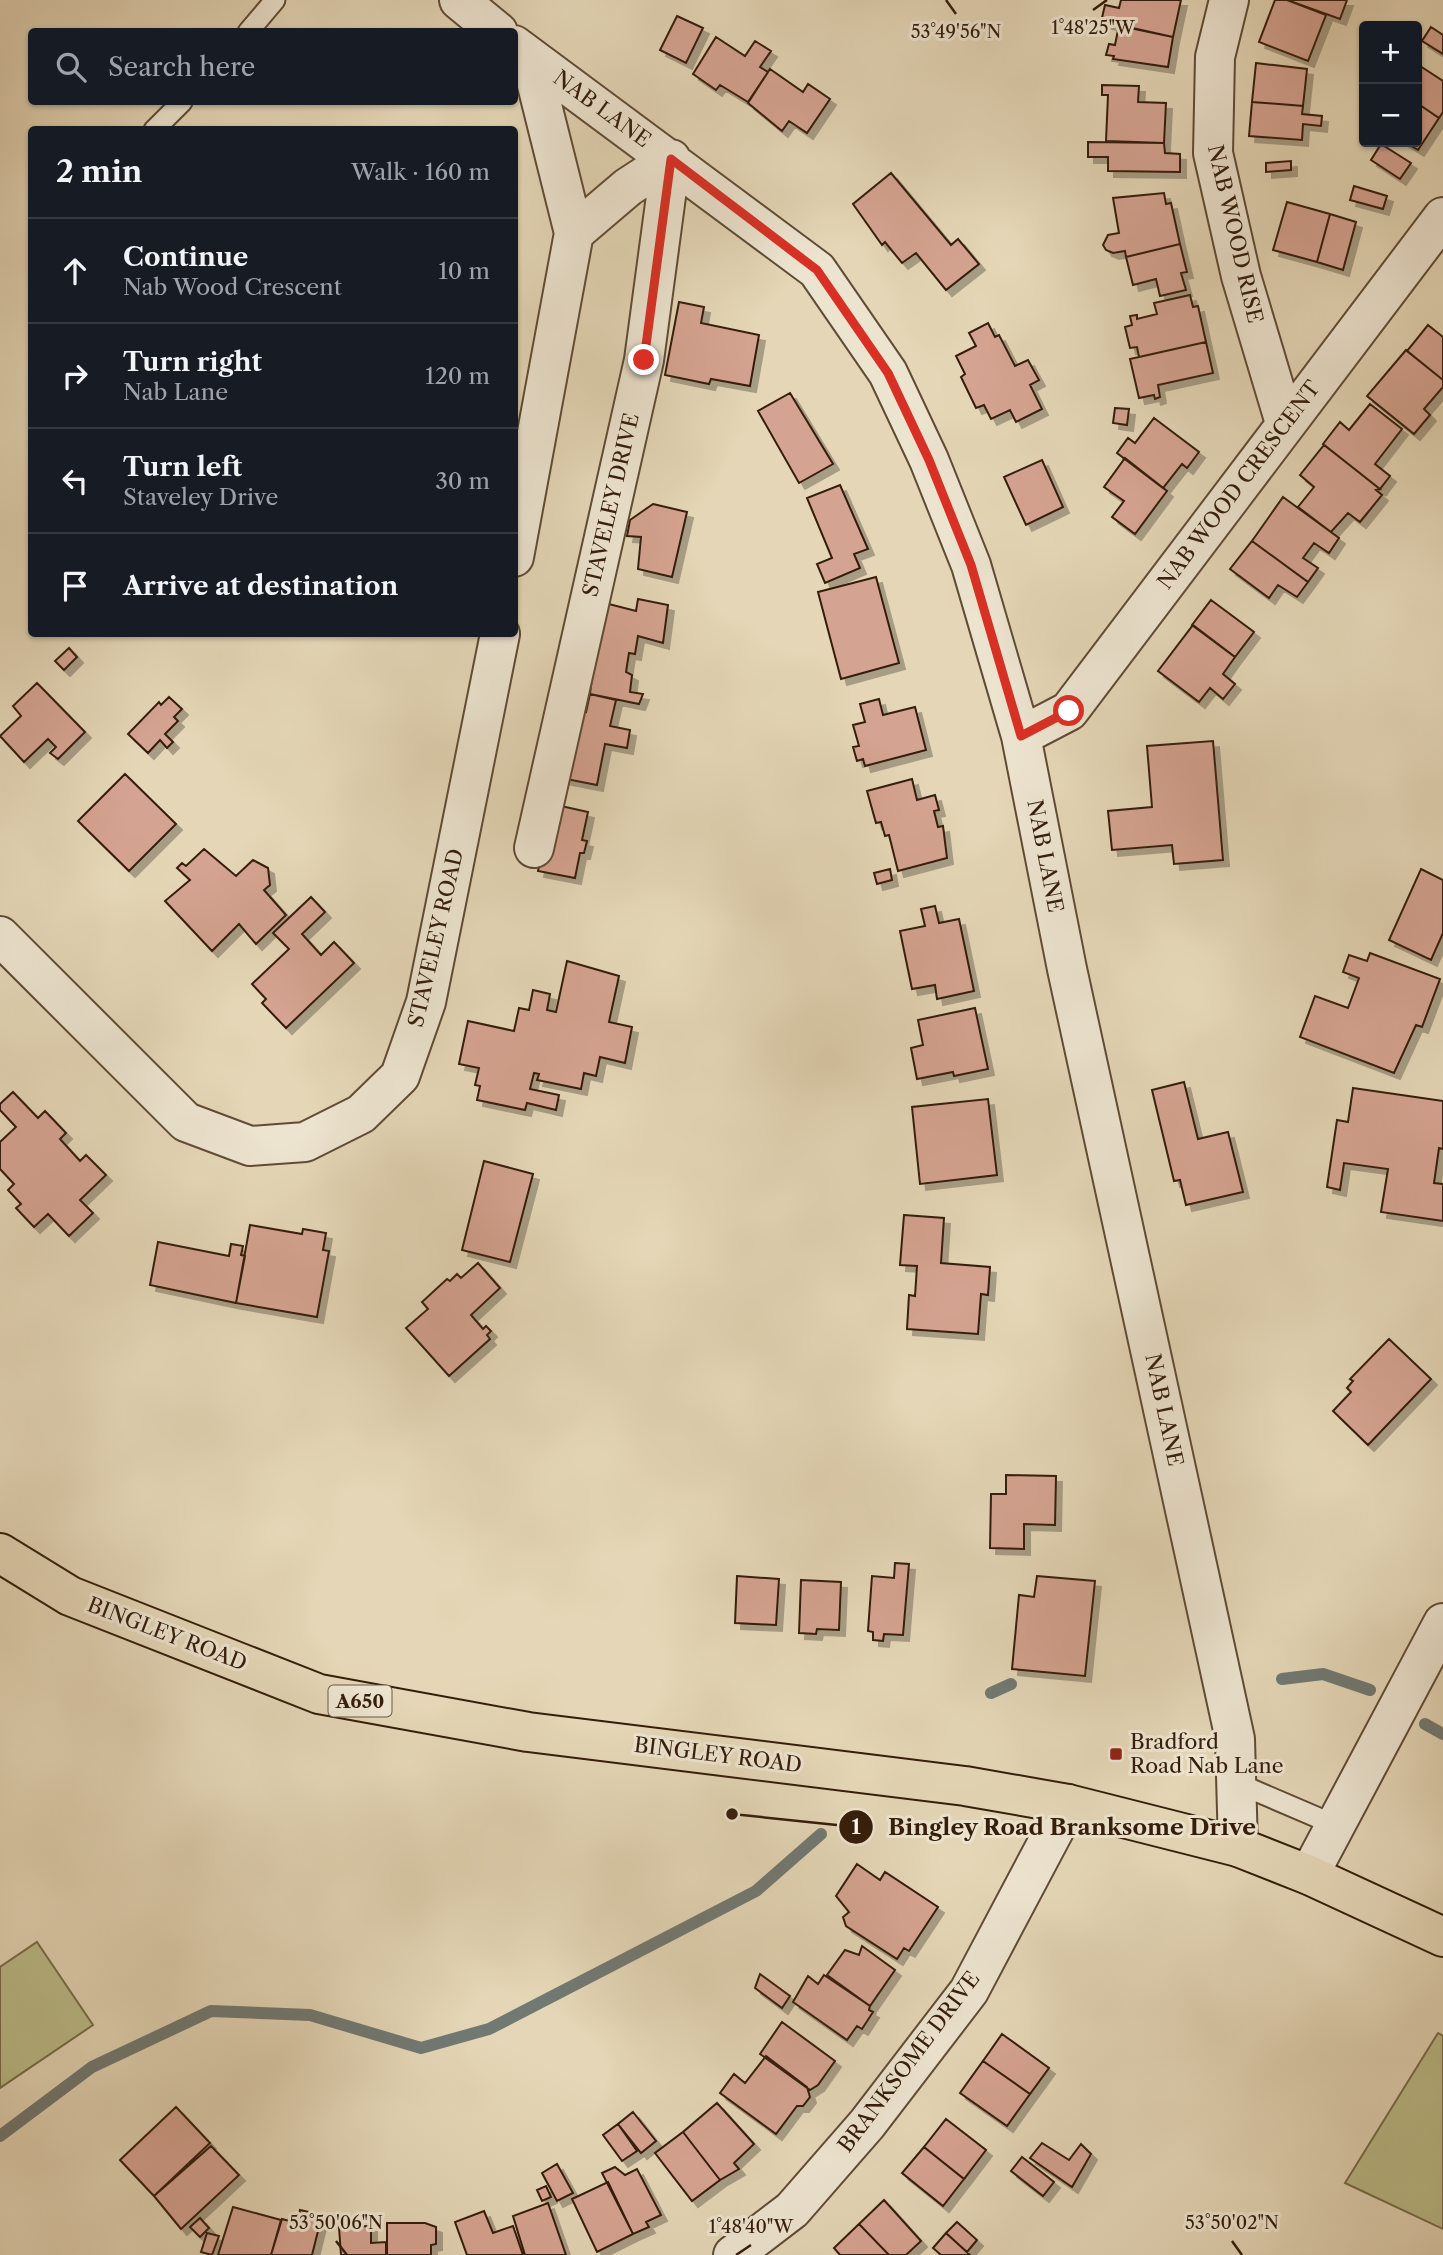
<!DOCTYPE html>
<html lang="en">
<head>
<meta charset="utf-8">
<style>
  body { margin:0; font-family:"Libre Caslon Text",serif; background:#20242c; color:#f1f3f6 }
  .controls { position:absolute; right:21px; top:21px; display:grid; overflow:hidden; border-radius:7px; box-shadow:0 2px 5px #0004 }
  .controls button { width:63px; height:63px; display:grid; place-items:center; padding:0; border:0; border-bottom:2px solid #363941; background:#171b24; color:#f1f3f6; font:35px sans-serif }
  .stop { position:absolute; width:21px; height:21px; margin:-16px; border:5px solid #d93025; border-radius:50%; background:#fff }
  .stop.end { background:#d93025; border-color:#fff; box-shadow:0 2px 7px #0008 }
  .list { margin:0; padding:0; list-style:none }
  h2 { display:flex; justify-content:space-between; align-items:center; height:91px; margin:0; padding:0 28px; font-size:30px }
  h2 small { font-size:23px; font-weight:400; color:#9ea1a6 }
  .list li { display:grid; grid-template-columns:46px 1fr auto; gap:21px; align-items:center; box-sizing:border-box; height:105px; padding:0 28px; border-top:2px solid #363941 }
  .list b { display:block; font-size:26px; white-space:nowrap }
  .list p { margin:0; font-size:23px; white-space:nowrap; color:#9ea1a6 }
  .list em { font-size:23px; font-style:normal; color:#9ea1a6 }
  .icon { flex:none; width:38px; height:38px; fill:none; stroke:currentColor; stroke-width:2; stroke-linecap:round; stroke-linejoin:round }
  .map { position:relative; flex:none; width:1443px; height:2255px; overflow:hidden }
  .search { position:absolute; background:#171b24; box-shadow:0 2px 5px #0004; left:28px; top:28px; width:490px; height:77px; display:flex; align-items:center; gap:18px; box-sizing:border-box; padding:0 24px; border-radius:7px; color:#9ea1a6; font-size:26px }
  .panel { position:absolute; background:#171b24; box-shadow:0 2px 5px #0004; left:28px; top:126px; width:490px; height:511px; border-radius:7px }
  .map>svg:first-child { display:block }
</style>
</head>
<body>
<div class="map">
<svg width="1443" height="2255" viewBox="0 0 1443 2255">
  <defs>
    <filter id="shadow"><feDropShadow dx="6" dy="6" stdDeviation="0" flood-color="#0004"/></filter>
  </defs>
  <rect width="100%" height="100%" fill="#e4d6b6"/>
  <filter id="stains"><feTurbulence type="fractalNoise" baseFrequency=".00286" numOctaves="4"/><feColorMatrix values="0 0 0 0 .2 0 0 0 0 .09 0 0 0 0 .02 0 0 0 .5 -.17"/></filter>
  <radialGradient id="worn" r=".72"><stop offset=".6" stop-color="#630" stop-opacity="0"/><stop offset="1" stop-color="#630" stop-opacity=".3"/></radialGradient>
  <path fill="#bbbc89" stroke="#786c4a" stroke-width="2" d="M37,1942L93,2025L0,2088V1967Z
    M1438,2033L1443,2036V2229L1345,2183Z"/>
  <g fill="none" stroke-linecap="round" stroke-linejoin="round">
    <path stroke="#717973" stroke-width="12" d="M1282,1679L1323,1674L1370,1690
      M991,1693L1011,1684
      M1425,1724L1443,1734
      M0,2136L92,2067L211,2011L310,2015L421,2048L489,2029L756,1891L821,1834"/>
  </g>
  <path fill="#d5a391" stroke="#341d0a" stroke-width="2" filter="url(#shadow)" d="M1121,0H1181L1173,37L1101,22L1105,5L1119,8Z
    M1275,0H1287L1326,15L1308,61L1259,42Z
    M1287,0H1347L1340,19Z
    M677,16L703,28L686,63L660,50Z
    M1119,25L1173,37L1168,67L1113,59L1114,56L1106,55L1109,44L1115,45Z
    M1431,27L1443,35V54L1422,41Z
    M716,37L745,56L755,41L771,51L760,67L768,72L748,102L720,85L716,90L693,74Z
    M1256,63L1307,69L1303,106L1252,102Z
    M1417,64L1443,81V112L1439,118L1417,103Z
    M770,69L803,92L808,84L830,99L807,133L789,121L782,131L748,103Z
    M1102,85L1139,86L1138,102L1166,103L1164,143L1106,141L1108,95H1102Z
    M1252,102L1303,106L1302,114L1322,116L1321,126L1303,124L1302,140L1249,136Z
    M1417,103L1439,118L1418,150L1405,142H1417Z
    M1088,142L1164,143L1165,153L1180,154V172L1108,171V157H1088Z
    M1381,144L1411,163L1400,179L1371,160Z
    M1291,161V170L1266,172V163Z
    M891,173L951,245L958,239L979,264L946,290L916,253L902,263L885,242L882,245L853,204Z
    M1354,186L1387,196L1383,209L1350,200Z
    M1164,193L1166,204L1171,203L1180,244L1126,257L1125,251L1113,253L1106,250L1103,245L1108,235L1119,233L1113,198Z
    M1287,202L1330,214L1317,262L1273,250Z
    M1330,214L1356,222L1343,270L1317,262Z
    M1180,244L1187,272L1181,273L1186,290L1160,296L1156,279L1133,285L1126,257Z
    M1190,295L1193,307L1198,306L1206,342L1139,357L1137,347L1130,348L1125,327L1132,325L1130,316L1137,315V319L1157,314L1154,303Z
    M679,302L704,307L701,323L759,335L750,386L711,379L709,384L665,375Z
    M988,323L995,337L999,335L1015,366L1028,360L1039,380L1030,385L1042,409L1016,422L1010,410L991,419L984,405L976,408L961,377L965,374L956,356L976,346L969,333Z
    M1428,325L1443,337V380L1407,351Z
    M1206,342L1213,373L1158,385L1160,397L1155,399L1154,395L1139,398L1130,359Z
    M1406,350L1443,380V387L1424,409L1430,415L1414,434L1367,396Z
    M790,393L833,464L799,483L758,411Z
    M1370,404L1402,429L1375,464L1390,476L1380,489L1323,444L1340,422L1349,430Z
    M1115,408L1129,409L1127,425L1113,423Z
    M1154,418L1199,452L1187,468L1182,464L1163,488L1117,453L1128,438L1135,443Z
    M1324,445L1380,489L1376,490L1382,495L1360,522L1348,513L1331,532L1298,507L1314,487L1300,475Z
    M1125,458L1167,491L1135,534L1112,517L1124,501L1104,487Z
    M1042,460L1063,507L1026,525L1004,477Z
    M840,485L868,549L854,554L860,568L825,583L817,564L832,558L807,498Z
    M1283,497L1339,538L1329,553L1314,543L1303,558L1318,568L1308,582L1252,541Z
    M653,504L687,512L672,577L638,569L641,537L627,536L630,520Z
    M1252,541L1308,582L1297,597L1278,585L1269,598L1230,569Z
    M876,577L899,663L841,679L818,592Z
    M638,599L668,605L663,643L638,636L635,654L629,653L626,672L632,675L630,692L643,694L639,704L590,694L601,602L636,611Z
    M1211,600L1254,632L1235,657L1192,625Z
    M1193,625L1235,657L1223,674L1235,684L1223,699L1210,688L1199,702L1158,671Z
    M69,648L77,657L64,670L55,661Z
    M37,683L85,732L58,759L50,753L56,747L48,739L24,762L0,736L21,716L13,706Z
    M590,694L616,700L610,726L630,730L627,748L605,744L597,785L561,778L574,710L586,712Z
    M169,697L182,709L174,717L178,721L165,734L173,742L167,748L160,740L148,753L128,734L159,702L161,705Z
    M879,699L883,715L915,707L926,750L865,766L863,759L857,761L853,747L859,746L853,725L865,722L860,704Z
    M1213,741L1223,860L1174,864L1172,845L1112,850L1108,811L1152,807L1147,746Z
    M125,774L176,824L129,871L78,821Z
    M912,779L917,800L935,795L939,810L934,811L938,827L943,826L947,858L898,871L889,835L885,836L881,822L876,823L867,791Z
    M552,804L588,812L582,840L587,841L584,853H580L575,878L538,871Z
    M204,849L236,876L253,860L268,868L270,885L264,890L286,915L256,944L239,924L212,951L165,901L190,880L177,868L182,863L186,866Z
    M890,869L892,880L877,884L874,873Z
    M1421,869L1443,880V933L1431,960L1389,940Z
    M311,897L325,912L302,934L321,955L334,942L354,963L286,1028L262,1003L266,999L252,984L289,949L273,933Z
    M935,906L939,923L959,919L974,991L937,999L935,985L912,989L900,931L925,926L921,909Z
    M1370,953L1440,979L1422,1027L1416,1025L1394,1073L1300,1037L1315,996L1348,1008L1359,978L1343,972L1349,955L1367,961Z
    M567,961L619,976L609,1022L632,1027L625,1063L600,1057L596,1076L584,1073L581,1089L537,1080L539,1074L534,1073L530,1089L559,1095L556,1110L527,1103L525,1110L477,1100L480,1086L475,1085L479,1068L459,1064L468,1021L514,1031L519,1008L529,1010L533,990L550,994L547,1010L556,1012Z
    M975,1008L988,1069L954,1076L953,1072L917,1079L911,1048L923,1045L918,1020Z
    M1184,1082L1198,1139L1228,1132L1243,1192L1186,1205L1180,1180L1174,1181L1152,1090Z
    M1353,1088L1443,1101V1149L1439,1148L1434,1183L1443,1184V1221L1381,1212L1388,1169L1344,1163L1340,1190L1327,1187L1337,1120L1348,1122Z
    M13,1092L38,1118L45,1111L66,1133L60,1139L80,1161L86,1155L106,1175L80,1200L93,1213L69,1236L48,1214L34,1227L16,1208L21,1204L8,1190L14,1184L0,1169V1142L16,1127L0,1110V1104Z
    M988,1099L997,1175L920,1184L912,1107Z
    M484,1161L533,1174L510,1262L462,1250Z
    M904,1215L944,1218L941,1263L990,1267L988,1295L981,1294L978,1334L907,1329L909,1295L915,1296L917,1266L900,1265Z
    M250,1225L302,1234L303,1229L326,1233L323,1250L329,1251L317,1317L236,1303Z
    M158,1242L229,1256L231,1244L243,1246L241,1255L245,1256L236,1303L150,1285Z
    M478,1263L500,1288L471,1315L483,1329L486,1326L491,1331L487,1335L490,1339L449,1376L406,1328L428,1309L422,1302L447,1279L450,1281L457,1274L461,1278Z
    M1389,1339L1431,1379L1368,1445L1333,1411L1351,1392L1347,1388L1353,1381L1350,1379Z
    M1006,1475L1056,1476L1055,1525L1024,1524V1549L990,1548L991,1494H1006Z
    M895,1563L909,1564L903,1635L884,1634L883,1641L873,1640V1632L868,1631L872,1576L894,1578Z
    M737,1576L779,1579L776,1625L735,1623Z
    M1037,1576L1095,1581L1085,1676L1012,1669L1019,1595L1034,1597Z
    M801,1580L841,1582L839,1630L817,1629L816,1634L799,1633Z
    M857,1864L880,1880L885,1872L938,1907L909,1951L904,1948L897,1959L846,1926L843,1917L849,1912L836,1896Z
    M862,1946L895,1970L870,2006L827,1975L845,1950L859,1955Z
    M760,1974L790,1996L782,2008L755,1988Z
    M824,1975L870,2006L869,2010L873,2012L862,2029L857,2026L847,2040L793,2002L808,1976L818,1984Z
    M782,2022L835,2061L818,2085L810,2090L760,2054Z
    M1002,2034L1049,2068L1030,2094L983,2061Z
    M766,2056L807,2087L810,2097L803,2106H797L776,2134L720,2093L734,2074L745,2083Z
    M983,2061L1030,2094L1007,2126L960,2093Z
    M717,2103L754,2144L734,2163L739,2169L720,2180L683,2132Z
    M176,2107L210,2143L154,2196L120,2160Z
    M633,2112L656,2141L641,2153L618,2124Z
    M946,2119L986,2150L964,2179L924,2147Z
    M618,2124L637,2151L622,2161L603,2135Z
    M683,2132L720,2180L692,2201L655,2153Z
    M1042,2143L1069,2160L1081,2144L1091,2154L1072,2187L1030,2158Z
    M211,2146L239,2175L181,2229L154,2196Z
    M924,2147L964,2179L943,2206L902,2173Z
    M1022,2157L1054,2182L1043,2196L1011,2171Z
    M557,2164L573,2193L557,2201L542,2173Z
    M615,2167L625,2175L637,2169L661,2215L646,2222L649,2227L633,2234L602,2173Z
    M608,2182L633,2234L597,2252L572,2199Z
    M546,2186L551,2197L542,2201L537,2190Z
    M884,2200L921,2241L906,2255H889L859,2224Z
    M548,2203L566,2255H525L513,2216Z
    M233,2207L281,2220L271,2255H218Z
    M300,2210L322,2215L312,2255H271L282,2219L297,2223Z
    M484,2211L493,2233L513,2226L523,2255H467L455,2222Z
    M200,2218L209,2228L200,2237L190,2227Z
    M957,2222L977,2240L967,2252L946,2233Z
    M387,2223H425L436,2227V2244L431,2245V2255H387Z
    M859,2224L889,2255H840L834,2248Z
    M371,2226V2243L386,2242V2255H341L339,2227Z
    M207,2233L219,2236L212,2255L201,2252Z
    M946,2233L970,2255H941L933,2248Z"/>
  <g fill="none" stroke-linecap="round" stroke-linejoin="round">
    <defs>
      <path id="lane" d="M248,32L275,0
        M154,130L182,102
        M1237,1783L1335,1825"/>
      <path id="street" d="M459,0L498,32
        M1229,0L1215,57L1213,153L1241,276L1285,423
        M514,45L817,270L888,373L929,460L971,565L1021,736L1067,969L1235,1739L1238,1847
        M530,57L574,233
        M514,557L574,233L628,187L671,159
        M1021,736L1069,711L1443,217
        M534,848L644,360L671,159
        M0,936L186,1122L250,1146L305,1142L361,1114L400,1076L426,1002L500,634
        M1309,1875L1443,1623
        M733,2255L792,2210L867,2124L969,1991L1068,1804"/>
      <path id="highway" d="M0,1553L70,1596L319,1694L528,1732L965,1786L1068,1804L1238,1847L1309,1875L1443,1937"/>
    </defs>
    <use href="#lane" stroke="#604b35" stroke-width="23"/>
    <use href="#street" stroke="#604b35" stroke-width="42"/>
    <use href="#highway" stroke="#341d0a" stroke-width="42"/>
    <use href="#lane" stroke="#ede4d0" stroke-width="19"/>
    <use href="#street" stroke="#ede4d0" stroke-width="38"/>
    <use href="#highway" stroke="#e4d6b6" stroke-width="38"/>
  </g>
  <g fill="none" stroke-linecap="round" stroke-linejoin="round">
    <path stroke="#d93025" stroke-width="9" d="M644,360L671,159L817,270L888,373L929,460L971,565L1021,736L1069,711"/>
  </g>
  <path fill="none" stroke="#341d0a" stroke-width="2.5" d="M946,0L956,14M1093,10L1107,0M336,2241L347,2255M1232,2241L1242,2255M736,2255L751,2245"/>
  <rect fill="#8f2418" stroke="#ede4d0" stroke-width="2.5" x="1109" y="1747" width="14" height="14" rx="3.5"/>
  <g text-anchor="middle" stroke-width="6" stroke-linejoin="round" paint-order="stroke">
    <rect fill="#ede4d0" stroke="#6c5945" stroke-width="2" x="328.5" y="1685.5" width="63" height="31" rx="5"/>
    <g font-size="19" font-weight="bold" fill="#341d0a">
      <text x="360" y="1708">A650</text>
    </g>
    <g font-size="21" fill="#341d0a" stroke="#ede4d0">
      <text transform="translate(602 109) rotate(36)" y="7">NAB LANE</text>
      <text transform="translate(1235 234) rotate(77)" y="7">NAB WOOD RISE</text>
      <text transform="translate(1239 485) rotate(-53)" y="7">NAB WOOD CRESCENT</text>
      <text transform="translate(611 505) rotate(-77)" y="7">STAVELEY DRIVE</text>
      <text transform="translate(1045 856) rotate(79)" y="7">NAB LANE</text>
      <text transform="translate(436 938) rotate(-77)" y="7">STAVELEY ROAD</text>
      <text transform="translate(1164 1410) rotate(78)" y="7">NAB LANE</text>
      <text transform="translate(167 1634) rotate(21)" y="7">BINGLEY ROAD</text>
      <text transform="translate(718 1755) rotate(7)" y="7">BINGLEY ROAD</text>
      <text transform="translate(909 2062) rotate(-53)" y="7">BRANKSOME DRIVE</text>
    </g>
    <g font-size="21" fill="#341d0a" stroke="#ede4d0" text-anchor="start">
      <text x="1130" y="1749">Bradford<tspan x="1130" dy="24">Road Nab Lane</tspan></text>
    </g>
  </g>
  <g font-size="18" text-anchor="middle" fill="#341d0a" stroke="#ede4d0" stroke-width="6" stroke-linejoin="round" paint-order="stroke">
    <text x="1093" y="34">1°48'25"W</text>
    <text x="956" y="38">53°49'56"N</text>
    <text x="336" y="2229">53°50'06"N</text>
    <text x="1232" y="2229">53°50'02"N</text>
    <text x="751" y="2233">1°48'40"W</text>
  </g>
  <path fill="none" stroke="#341d0a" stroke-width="2.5" d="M732 1814L856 1827"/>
  <g fill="#341d0a" stroke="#ede4d0" stroke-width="2.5">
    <circle cx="732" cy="1814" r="7"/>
    <circle cx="856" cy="1827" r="18"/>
  </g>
  <g font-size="21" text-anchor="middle" font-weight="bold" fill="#fff">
    <text x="856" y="1834">1</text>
  </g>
  <g font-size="23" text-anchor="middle" font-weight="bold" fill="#341d0a" stroke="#ede4d0" stroke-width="6" stroke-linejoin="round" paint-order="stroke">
    <text x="1072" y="1835">Bingley Road Branksome Drive</text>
  </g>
  <rect width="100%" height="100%" filter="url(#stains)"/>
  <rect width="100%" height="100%" fill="url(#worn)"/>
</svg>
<div class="controls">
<button>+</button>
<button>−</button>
</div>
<div class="stop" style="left:1069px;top:711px"></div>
<div class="stop end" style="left:644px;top:360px"></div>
<div class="search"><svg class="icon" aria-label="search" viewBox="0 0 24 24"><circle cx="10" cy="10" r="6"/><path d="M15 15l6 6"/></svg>Search here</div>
<section class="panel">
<h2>2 min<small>Walk · 160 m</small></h2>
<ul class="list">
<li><svg class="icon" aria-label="ahead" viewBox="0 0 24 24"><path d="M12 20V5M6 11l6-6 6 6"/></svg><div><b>Continue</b><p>Nab Wood Crescent</p></div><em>10 m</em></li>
<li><svg class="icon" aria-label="right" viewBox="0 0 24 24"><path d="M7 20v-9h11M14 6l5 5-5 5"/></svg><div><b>Turn right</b><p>Nab Lane</p></div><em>120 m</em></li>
<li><svg class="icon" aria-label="left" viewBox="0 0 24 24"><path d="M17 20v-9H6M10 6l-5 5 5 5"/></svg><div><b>Turn left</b><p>Staveley Drive</p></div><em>30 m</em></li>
<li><svg class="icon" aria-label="arrive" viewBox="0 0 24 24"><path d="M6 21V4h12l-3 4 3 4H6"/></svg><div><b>Arrive at destination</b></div></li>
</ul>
</section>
</div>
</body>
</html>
